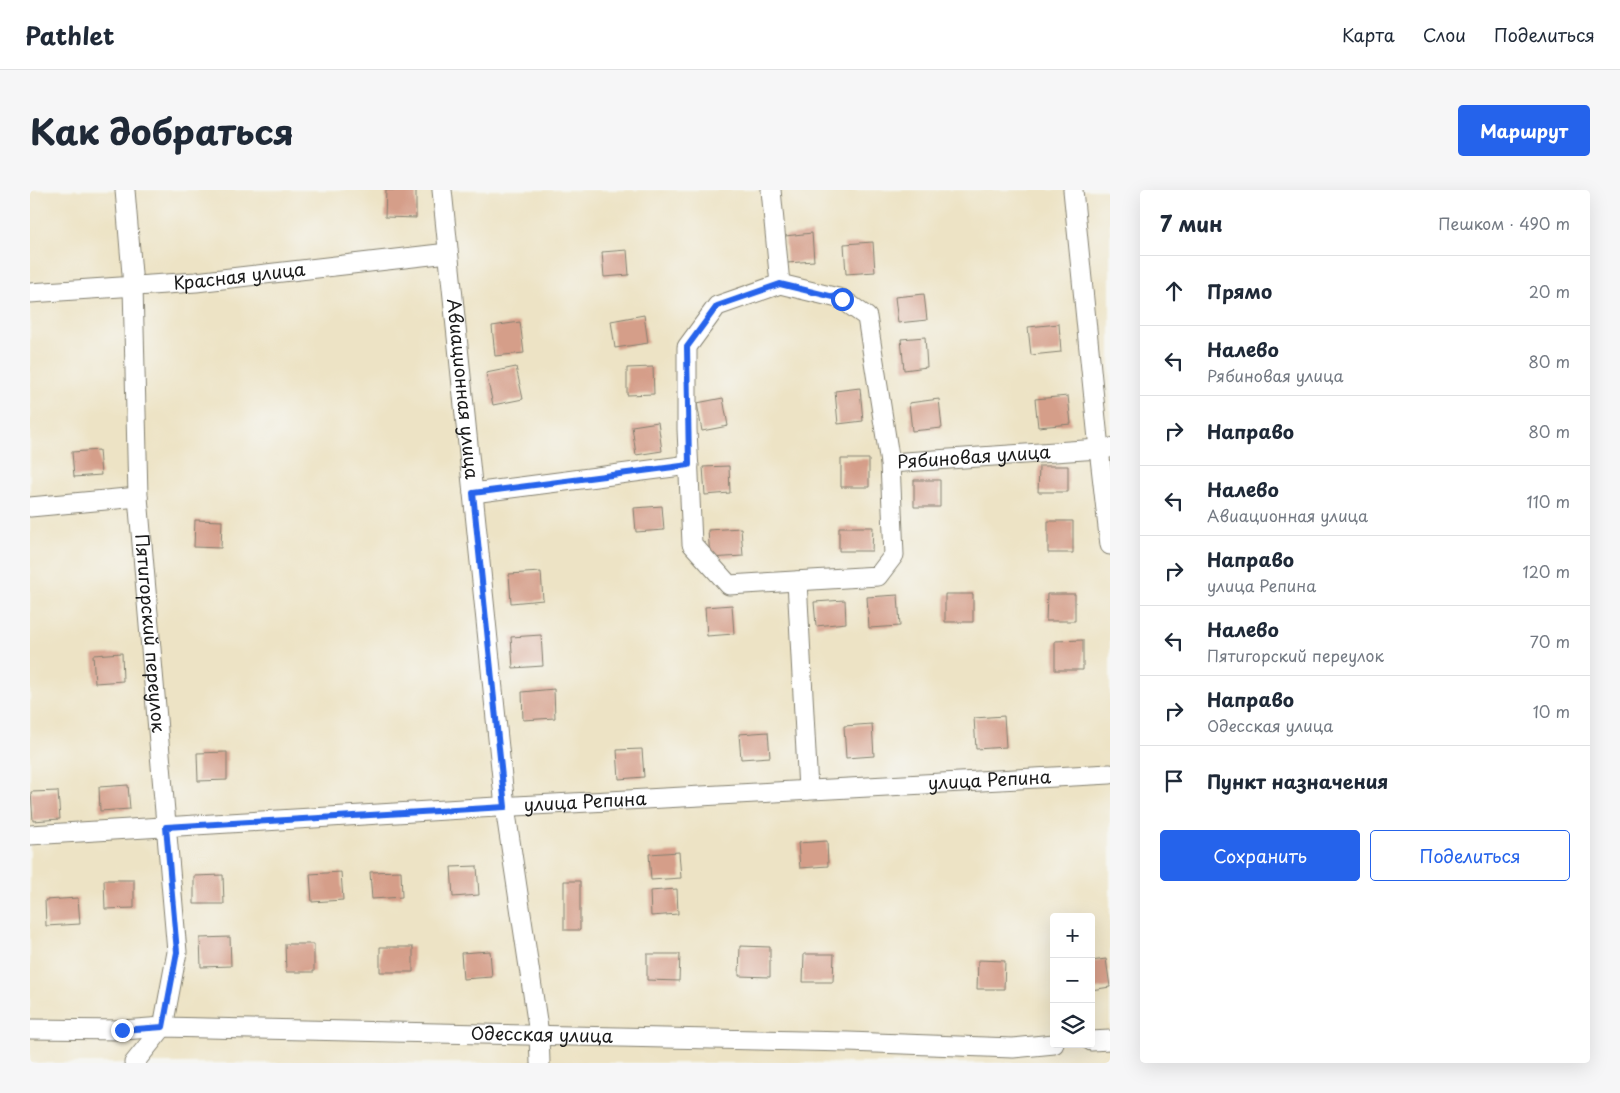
<!DOCTYPE html>
<html lang="ru">
<head>
<meta charset="utf-8">
<style>
  body { margin:0; font-family:"Playpen Sans",sans-serif; background:#f6f6f7; color:#1f2937 }
  .controls { position:absolute; right:15px; bottom:15px; display:grid; overflow:hidden; border-radius:5px; box-shadow:0 5px 20px #0002 }
  .controls button { width:45px; height:45px; display:grid; place-items:center; padding:0; border:0; border-bottom:1px solid #e0e1e3; background:#fff; color:#1f2937; font:25px sans-serif }
  .stop { position:absolute; width:15px; height:15px; margin:-11px; border:4px solid #2563eb; border-radius:50%; background:#fff }
  .stop.end { background:#2563eb; border-color:#fff; box-shadow:0 1px 5px #0008 }
  .list { margin:0; padding:0; list-style:none }
  h2 { display:flex; justify-content:space-between; align-items:center; height:65px; margin:0; padding:0 20px; font-size:21px }
  h2 small { font-size:16px; font-weight:400; color:#747a83 }
  .list li { display:grid; grid-template-columns:32px 1fr auto; gap:15px; align-items:center; box-sizing:border-box; height:70px; padding:0 20px; border-top:1px solid #e0e1e3 }
  .list b { display:block; font-size:19px; white-space:nowrap }
  .list p { margin:0; font-size:16px; white-space:nowrap; color:#747a83 }
  .list em { font-size:16px; font-style:normal; color:#747a83 }
  .actions { display:flex; gap:10px; padding:15px 20px }
  .actions a { flex:1; padding:11px 0; border:1px solid #2563eb; border-radius:5px; text-align:center; font-size:18px; color:#2563eb }
  .actions .main { background:#2563eb; color:#fff }
  .icon { flex:none; width:28px; height:28px; fill:none; stroke:currentColor; stroke-width:2; stroke-linecap:round; stroke-linejoin:round }
  .map { position:relative; flex:none; width:1080px; height:873px; overflow:hidden; border-radius:5px }
  header { display:flex; align-items:center; gap:30px; box-sizing:border-box; height:70px; padding:0 25px; background:#fff; border-bottom:1px solid #e0e1e3 }
  header strong { font-size:24px }
  nav { display:flex; gap:28px; margin-inline-start:auto; font-size:18px }
  .intro { display:flex; align-items:center; justify-content:space-between; box-sizing:border-box; height:120px; padding:0 30px }
  h1 { margin:0; font-size:35px }
  .button { padding:12px 22px; border-radius:5px; background:#2563eb; color:#fff; font-size:18px; font-weight:700 }
  main { display:flex; gap:30px; padding:0 30px }
  aside { flex:1; background:#fff; border-radius:5px; box-shadow:0 5px 20px #0002 }
  .map>svg:first-child { display:block }
</style>
</head>
<body>
<header>
<strong>Pathlet</strong>
<nav><a>Карта</a><a>Слои</a><a>Поделиться</a></nav>
</header>
<div class="intro"><h1>Как добраться</h1><a class="button">Маршрут</a></div>
<main>
<div class="map">
<svg width="1080" height="873" viewBox="0 0 1080 873">
  <rect width="100%" height="100%" fill="#f6f6f2"/>
  <filter id="ink" filterUnits="userSpaceOnUse"><feTurbulence type="fractalNoise" baseFrequency=".02" numOctaves="2"/><feDisplacementMap in="SourceGraphic" scale="10" xChannelSelector="R" yChannelSelector="G"/><feConvolveMatrix kernelMatrix="1 2 1 2 8 2 1 2 1" color-interpolation-filters="sRGB"/></filter>
  <filter id="wash" filterUnits="userSpaceOnUse"><feTurbulence type="fractalNoise" baseFrequency=".0096" numOctaves="4" result="noise"/><feDisplacementMap in="SourceGraphic" scale="20" xChannelSelector="R" yChannelSelector="G"/><feGaussianBlur stdDeviation="1.12" result="paint"/><feColorMatrix in="noise" values="0 0 0 0 0 0 0 0 0 0 0 0 0 0 0 0 0 1.4 0 .05"/><feComposite in="paint" operator="in"/></filter>
  <g filter="url(#wash)">
    <rect width="100%" height="100%" fill="#ede3c5"/>
    <g id="blocks">
      <path fill="#d59e89" d="M356,0H386V28L355,27Z
        M782,43L784,71L757,73L755,46Z
        M843,52L845,82L816,84L814,54Z
        M597,60L599,85L574,87L572,62Z
        M894,104L897,130L868,133L865,107Z
        M614,125L618,153L585,158L581,131Z
        M490,132L494,163L465,166L462,136Z
        M1029,134L1031,162L1001,165L998,137Z
        M895,147L897,177L874,180L871,149Z
        M486,177L493,209L463,215L456,183Z
        M623,177L624,204L597,205V178Z
        M830,198L833,231L808,234L805,201Z
        M1038,206L1041,234L1008,237L1005,209Z
        M693,208L698,236L672,241L667,213Z
        M909,209L912,238L882,241L879,213Z
        M628,232L632,261L606,265L602,236Z
        M69,260L71,285L44,287L42,262Z
        M811,269H839V297H811Z
        M699,276L700,303L675,305L673,277Z
        M1009,276H1038V302H1008Z
        M884,290H910V317H884Z
        M632,316L634,340L606,342L604,318Z
        M165,330L192,331L191,358L164,357Z
        M1018,331H1043V363H1018Z
        M809,337H843L842,361H809Z
        M711,338L713,366L680,368L678,340Z
        M511,382L513,410L481,413L479,384Z
        M915,404H943V432H915Z
        M1017,404H1045V431H1016Z
        M868,405L870,436L839,438L837,407Z
        M815,410L816,433L786,436L784,412Z
        M702,415L704,444L677,446L675,417Z
        M511,445L513,476L483,478L481,447Z
        M1053,450V480H1025V451Z
        M92,463L93,491L65,493L63,465Z
        M524,499L525,528L493,530L492,502Z
        M974,526L976,557L946,559L944,528Z
        M842,534L844,566L816,568L814,536Z
        M738,542L740,567L711,569L709,544Z
        M612,559L614,587L589,589L587,560Z
        M197,562V590L168,591L167,563Z
        M98,595L100,619L70,621L69,597Z
        M28,601L30,629L3,631L1,602Z
        M797,651L798,676L770,678L768,653Z
        M649,662L651,688L621,690L619,664Z
        M447,676L449,705L423,707L421,677Z
        M371,681L372,707L342,709L340,682Z
        M311,682L313,710L282,712L280,684Z
        M193,685L194,714H164V686Z
        M74,690H104V718L75,719Z
        M534,691H550V740H534Z
        M647,699L648,724L621,726L620,701Z
        M48,708L50,734L16,736L15,710Z
        M200,747L201,776L171,777L170,748Z
        M255,754H284V782H256Z
        M710,756L740,757V787L709,786Z
        M350,757H383V782H350Z
        M460,761L462,787L433,789L431,763Z
        M617,764H650L649,791L617,790Z
        M774,764H804L803,792H773Z
        M1076,769L1080,797L1061,800V771Z
        M948,770L975,771L974,799H947Z"/>
    </g>
  </g>
  <g filter="url(#ink)">
    <use href="#blocks" fill-opacity="0" stroke="#848070" stroke-width="1"/>
    <g fill="none" stroke-linecap="round" stroke-linejoin="round">
      <defs>
        <g id="street">
          <path id="s1" d="M95,0L103,96L108,307L147,762L133,837L104,873"/>
          <path id="s2" d="M412,0L475,617L509,844L510,873"/>
          <path id="s3" d="M741,0L750,94L687,116L657,157V239L662,354L699,395L848,386L864,365L860,273L1069,259L1080,355"/>
          <path d="M1043,0L1069,259L1079,258"/>
          <path d="M750,94L812,109L837,127L860,273"/>
          <path id="s4" d="M0,103L166,92L418,63"/>
          <path d="M443,303L659,275"/>
          <path d="M0,317L108,307"/>
          <path d="M767,391L778,600"/>
          <path id="s5" d="M0,645L449,618L1080,584"/>
          <path id="s6" d="M0,839L93,840L133,837L818,852L983,858L1024,854"/>
          <path d="M1061,851L1080,850"/>
        </g>
      </defs>
      <use href="#street" stroke="#848070" stroke-width="21"/>
      <use href="#street" stroke="#fff" stroke-width="19"/>
    </g>
  </g>
  <g fill="none" stroke-linecap="round" stroke-linejoin="round" filter="url(#ink)">
    <path stroke="#2563eb" stroke-width="6" d="M92,840L133,837L147,762L136,637L475,617L443,303L659,275L657,157L687,116L750,94L812,109"/>
  </g>
  <g text-anchor="middle" stroke-width="4.5" stroke-linejoin="round" paint-order="stroke">
    <g font-size="18" fill="#1c1c1c" stroke="#f6f6f2">
      <text dy="6" stroke="none"><textPath href="#s4" startOffset="210">Красная улица</textPath></text>
      <text dy="6" stroke="none"><textPath href="#s2" startOffset="200">Авиационная улица</textPath></text>
      <text dy="6" stroke="none"><textPath href="#s3" startOffset="816">Рябиновая улица</textPath></text>
      <text dy="6" stroke="none"><textPath href="#s1" startOffset="444">Пятигорский переулок</textPath></text>
      <text dy="6" stroke="none"><textPath href="#s5" startOffset="961">улица Репина</textPath></text>
      <text dy="6" stroke="none"><textPath href="#s5" startOffset="556">улица Репина</textPath></text>
      <text dy="6" stroke="none"><textPath href="#s6" startOffset="512">Одесская улица</textPath></text>
    </g>
  </g>
</svg>
<div class="controls">
<button>+</button>
<button>−</button>
<button><svg class="icon" aria-label="layers" viewBox="0 0 24 24"><path d="M12 4l9 5-9 5-9-5zM3 14l9 5 9-5"/></svg></button>
</div>
<div class="stop" style="left:812px;top:109px"></div>
<div class="stop end" style="left:92px;top:840px"></div>
</div>
<aside>
<h2>7 мин<small>Пешком · 490 m</small></h2>
<ul class="list">
<li><svg class="icon" aria-label="ahead" viewBox="0 0 24 24"><path d="M12 20V5M6 11l6-6 6 6"/></svg><div><b>Прямо</b></div><em>20 m</em></li>
<li><svg class="icon" aria-label="left" viewBox="0 0 24 24"><path d="M17 20v-9H6M10 6l-5 5 5 5"/></svg><div><b>Налево</b><p>Рябиновая улица</p></div><em>80 m</em></li>
<li><svg class="icon" aria-label="right" viewBox="0 0 24 24"><path d="M7 20v-9h11M14 6l5 5-5 5"/></svg><div><b>Направо</b></div><em>80 m</em></li>
<li><svg class="icon" aria-label="left" viewBox="0 0 24 24"><path d="M17 20v-9H6M10 6l-5 5 5 5"/></svg><div><b>Налево</b><p>Авиационная улица</p></div><em>110 m</em></li>
<li><svg class="icon" aria-label="right" viewBox="0 0 24 24"><path d="M7 20v-9h11M14 6l5 5-5 5"/></svg><div><b>Направо</b><p>улица Репина</p></div><em>120 m</em></li>
<li><svg class="icon" aria-label="left" viewBox="0 0 24 24"><path d="M17 20v-9H6M10 6l-5 5 5 5"/></svg><div><b>Налево</b><p>Пятигорский переулок</p></div><em>70 m</em></li>
<li><svg class="icon" aria-label="right" viewBox="0 0 24 24"><path d="M7 20v-9h11M14 6l5 5-5 5"/></svg><div><b>Направо</b><p>Одесская улица</p></div><em>10 m</em></li>
<li><svg class="icon" aria-label="arrive" viewBox="0 0 24 24"><path d="M6 21V4h12l-3 4 3 4H6"/></svg><div><b>Пункт назначения</b></div></li>
</ul>
<div class="actions"><a class="main">Сохранить</a><a>Поделиться</a></div>
</aside>
</main>
</body>
</html>
